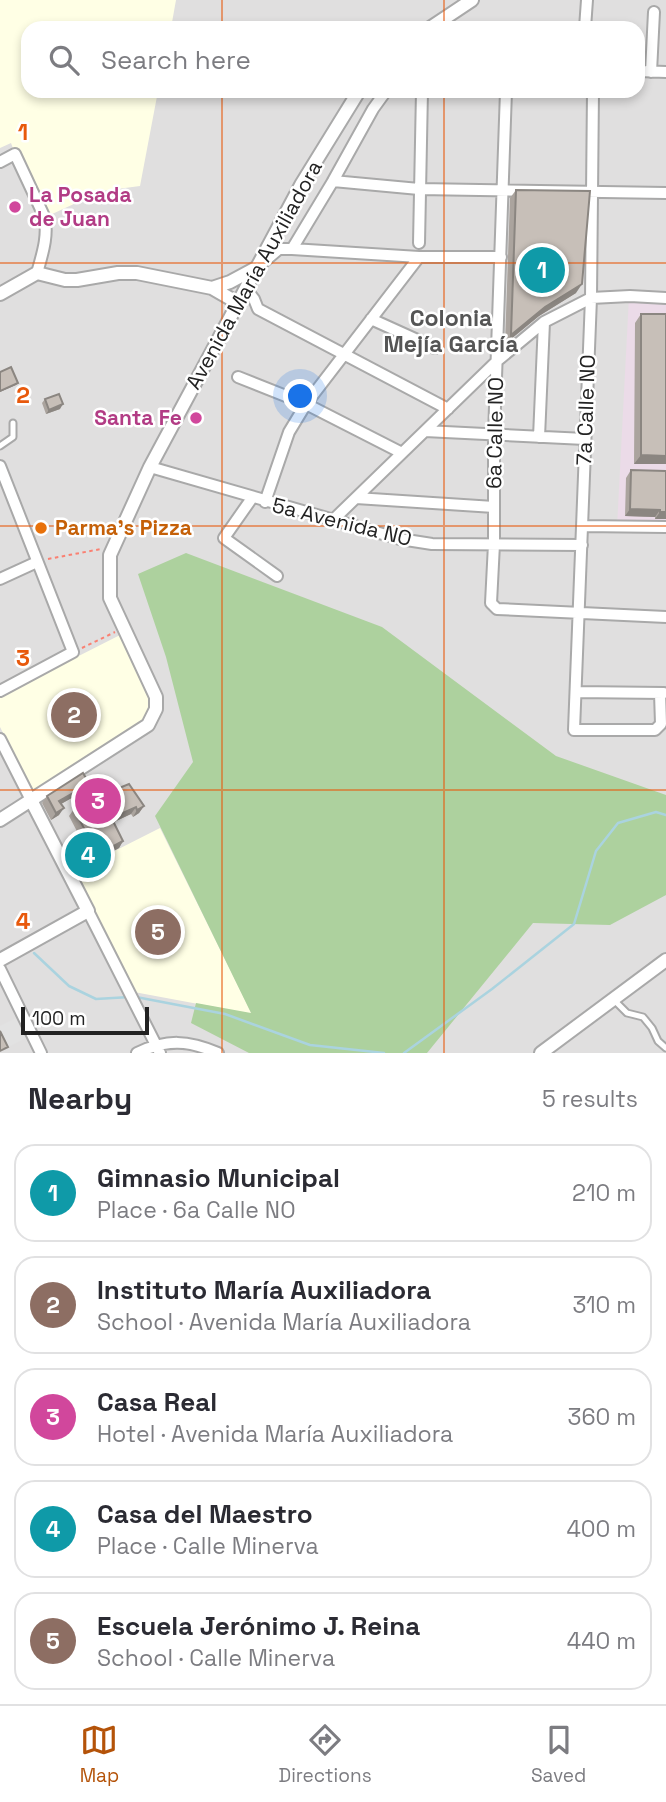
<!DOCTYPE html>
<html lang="en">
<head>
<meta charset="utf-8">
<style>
  body { margin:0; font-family:"Space Grotesk",sans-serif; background:#f2f2f3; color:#2b2b33 }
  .scale { position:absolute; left:21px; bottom:18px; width:128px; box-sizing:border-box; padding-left:7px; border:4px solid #222; border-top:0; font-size:19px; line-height:24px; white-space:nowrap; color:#222; -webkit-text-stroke:5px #fff; paint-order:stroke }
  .you { position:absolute; left:301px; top:397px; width:24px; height:24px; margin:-18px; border:5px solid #fff; border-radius:50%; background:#1a73e8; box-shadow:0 0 0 10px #1a73e833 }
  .badge { display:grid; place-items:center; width:46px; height:46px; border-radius:50%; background:#b45309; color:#fff; font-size:23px; font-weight:700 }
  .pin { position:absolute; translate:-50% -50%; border:4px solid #fff; box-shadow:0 2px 7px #0006 }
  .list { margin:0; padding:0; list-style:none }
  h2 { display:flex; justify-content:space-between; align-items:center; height:91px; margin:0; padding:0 28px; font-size:30px }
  h2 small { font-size:23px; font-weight:400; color:#7c7c81 }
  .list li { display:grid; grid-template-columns:46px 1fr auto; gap:21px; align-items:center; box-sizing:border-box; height:98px; margin:0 14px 14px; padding:0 14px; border:2px solid #e1e1e2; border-radius:21px }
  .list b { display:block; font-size:26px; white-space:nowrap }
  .list p { margin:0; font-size:23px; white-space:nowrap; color:#7c7c81 }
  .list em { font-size:23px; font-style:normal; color:#7c7c81 }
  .icon { flex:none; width:38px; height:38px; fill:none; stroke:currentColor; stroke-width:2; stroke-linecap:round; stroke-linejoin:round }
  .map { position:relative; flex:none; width:666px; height:1053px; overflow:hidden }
  .search { position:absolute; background:#fff; box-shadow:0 4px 10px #0003; left:21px; right:21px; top:21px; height:77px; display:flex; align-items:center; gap:18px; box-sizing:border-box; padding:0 24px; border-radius:21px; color:#7c7c81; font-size:26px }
  .sheet { height:651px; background:#fff }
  nav { display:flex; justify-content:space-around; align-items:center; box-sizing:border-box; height:98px; border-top:2px solid #e1e1e2; background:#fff; font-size:19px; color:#7c7c81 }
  nav a { display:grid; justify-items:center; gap:4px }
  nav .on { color:#b45309 }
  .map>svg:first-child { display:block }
</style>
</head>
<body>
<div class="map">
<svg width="666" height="1053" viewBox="0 0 666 1053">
  <rect width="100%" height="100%" fill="#f2efe9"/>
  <path fill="#e0dfdf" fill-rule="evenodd" d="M0,0H666V1053H0ZM28,28H638V91H28Z"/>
  <path fill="#ebdbe8" d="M629,297L666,299V528H617Z"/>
  <path fill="#ffffe5" d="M0,0H176L171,28H28V91H158L140,186L102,191L50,215L24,159L15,154L11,143L0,148Z
    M120,635L152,704L147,719L34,794L0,727V696Z
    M160,828L252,1014L134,992L75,871Z"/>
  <path fill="#add19e" d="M186,553L382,627L556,756L666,795V895L610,925L533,923L427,1053H249L191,1023L196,1003L251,1013L155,816L193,762L166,657L138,574Z"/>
  <path fill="#e2e2e2" d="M16,1018L26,1038L4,1049L0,1041V1026Z"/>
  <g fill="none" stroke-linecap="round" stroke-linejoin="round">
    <path stroke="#aad3df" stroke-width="2.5" d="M34,953L69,986L96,999L130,997
      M136,997L225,1014L310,1045L384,1053
      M404,1053L492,989L574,924L596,851L618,823L656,812L666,815"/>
    <defs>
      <path id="service" d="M0,446L13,437V423
        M613,999L627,1013L643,1017L652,1028L658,1041L666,1048"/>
      <path id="minor" d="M585,28L587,0
        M638,71L666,72
        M651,72L654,12
        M506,91L494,435V544L491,603L497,609L666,617
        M593,91L591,298L574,730H655L661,724L660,693
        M0,162L15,154L44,216C49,235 42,255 37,273
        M333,181L419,189L666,193
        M419,243L422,91
        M292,249L333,181L373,109L386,91
        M259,266L279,249H292L419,257H501
        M246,289L254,299L258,309L448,409
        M371,319L435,348
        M238,377L306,404L402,453
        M425,431L585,439
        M539,437L544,322
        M0,466L73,652L0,691
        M150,467L400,539L432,544L582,545
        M252,498L224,538L277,576
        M356,498L494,507
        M265,502L289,432L306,404L419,257
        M332,521L497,361L544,322L591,298L630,296L666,298
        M582,526L666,527
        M0,579L37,562
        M576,692L664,693
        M0,739L31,800
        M88,911L160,1053
        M0,969L41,1053
        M137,1053C167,1039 188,1040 218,1053"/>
      <path id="tertiary" d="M430,28L472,0
        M212,288L230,282L256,268
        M0,294L37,273L65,280H77L118,273H137L212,288L238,303
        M0,820L148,725L156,709V697L110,598V555L150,467L238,303L301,185L359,91
        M0,960L88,911L31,800
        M541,1053L666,960"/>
    </defs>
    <use href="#service" stroke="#a9a9a9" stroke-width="9"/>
    <use href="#minor" stroke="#a9a9a9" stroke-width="14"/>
    <use href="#tertiary" stroke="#a9a9a9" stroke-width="16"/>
    <path stroke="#fa8072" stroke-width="2" stroke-dasharray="3.5 3.5" stroke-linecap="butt" d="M48,559L101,549
      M82,648L115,632"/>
    <use href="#service" stroke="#fff" stroke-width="5"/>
    <use href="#minor" stroke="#fff" stroke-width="10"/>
    <use href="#tertiary" stroke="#fff" stroke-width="12"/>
  </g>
  <path fill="#aba49e" d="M516,190L576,293L539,316L505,344L510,198Z
    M641,314L666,464H634L635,323Z
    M45,399L60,409L46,414L42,403Z
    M631,470L666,471V519H655V517L625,516L626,478Z
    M83,773L97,797L144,806L139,813L133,817L131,814L116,821L114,823L123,841L119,848L77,870L69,850L74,843L81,839L69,816L74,809L81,805L75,796L61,804L59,815L51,820L42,803L47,796Z"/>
  <path fill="#8b8681" d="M582,284L576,293L539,316L505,344L511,335L545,307Z
    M18,383L16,385L0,392V391Z
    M63,404L60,409L46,414L49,410Z
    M641,455L666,456V464H634Z
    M630,509L660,510L655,517L625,516Z
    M660,512H666V519H655Z
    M80,789L75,796L54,808L59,801Z
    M144,806L139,813L133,817L137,810Z
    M136,807L131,814L116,821L113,825L108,828L116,816Z
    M64,808L59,815L51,820L56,813Z
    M123,841L119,848L77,870L82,863Z"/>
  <path fill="#c7bfb8" stroke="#8b8681" stroke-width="2" d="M516,190L590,191L582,284L545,307L511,335Z
    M641,314H666V456L641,455Z
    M11,367L18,383L0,391V372Z
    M59,394L63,404L49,410L45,399Z
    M631,470L666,471V512H660V510L630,509Z
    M83,773L97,797L129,784L144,806L137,810L136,807L116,816L117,818L113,821L123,841L82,863L74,843L88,836L74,809L88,802L80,789L59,801L64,808L56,813L47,796Z
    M0,1031L8,1047L0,1051Z"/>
  <path fill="none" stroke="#e8590c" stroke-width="2" stroke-opacity="0.55" d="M222,0V28M444,0V28M222,91V1053M444,91V1053M0,263H666M0,526H666M0,790H666"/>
  <g fill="#d1479c" stroke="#fff" stroke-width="2.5">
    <circle cx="15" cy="207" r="7"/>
    <circle cx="196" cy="418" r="7"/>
  </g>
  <circle fill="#e8710a" stroke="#fff" stroke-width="2.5" cx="41" cy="528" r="7"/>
  <g text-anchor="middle" stroke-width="5" stroke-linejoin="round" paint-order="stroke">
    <g font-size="21" font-weight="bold" fill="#b23c85" stroke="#fff" text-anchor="start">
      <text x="29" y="202">La Posada<tspan x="29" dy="24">de Juan</tspan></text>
      <text x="182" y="425" text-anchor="end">Santa Fe</text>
    </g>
    <g font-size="21" fill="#222" stroke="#fff">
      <text transform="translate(254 275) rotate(-61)" y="7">Avenida María Auxiliadora</text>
      <text transform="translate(586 410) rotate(-88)" y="7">7a Calle NO</text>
      <text transform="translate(495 433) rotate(-89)" y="7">6a Calle NO</text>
      <text transform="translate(342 522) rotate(14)" y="7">5a Avenida NO</text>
    </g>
    <g font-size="21" font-weight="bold" fill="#c56008" stroke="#fff" text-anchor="start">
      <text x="55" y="535">Parma's Pizza</text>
    </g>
    <g font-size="23" font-weight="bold" fill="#555" stroke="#fff">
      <text x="451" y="326">Colonia<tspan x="451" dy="26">Mejía García</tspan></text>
    </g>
  </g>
  <g font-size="23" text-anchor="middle" font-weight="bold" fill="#e8590c" stroke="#fff" stroke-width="5" stroke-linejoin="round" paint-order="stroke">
    <text x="23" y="140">1</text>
    <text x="23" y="403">2</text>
    <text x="23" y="666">3</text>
    <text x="23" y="929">4</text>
  </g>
</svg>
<div class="scale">100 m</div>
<div class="you"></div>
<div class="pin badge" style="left:542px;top:270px;background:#0f9aa8">1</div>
<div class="pin badge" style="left:74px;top:715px;background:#8d6e63">2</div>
<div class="pin badge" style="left:98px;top:801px;background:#d1479c">3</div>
<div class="pin badge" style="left:88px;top:855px;background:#0f9aa8">4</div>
<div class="pin badge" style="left:158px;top:932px;background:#8d6e63">5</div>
<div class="search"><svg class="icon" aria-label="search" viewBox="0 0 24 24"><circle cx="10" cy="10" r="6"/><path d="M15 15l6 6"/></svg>Search here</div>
</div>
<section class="sheet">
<h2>Nearby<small>5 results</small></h2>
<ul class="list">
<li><span class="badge" style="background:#0f9aa8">1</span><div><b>Gimnasio Municipal</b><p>Place · 6a Calle NO</p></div><em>210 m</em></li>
<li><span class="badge" style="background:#8d6e63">2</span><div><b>Instituto María Auxiliadora</b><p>School · Avenida María Auxiliadora</p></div><em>310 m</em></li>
<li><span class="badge" style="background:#d1479c">3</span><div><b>Casa Real</b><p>Hotel · Avenida María Auxiliadora</p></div><em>360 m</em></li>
<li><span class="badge" style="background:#0f9aa8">4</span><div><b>Casa del Maestro</b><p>Place · Calle Minerva</p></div><em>400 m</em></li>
<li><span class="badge" style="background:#8d6e63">5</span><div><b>Escuela Jerónimo J. Reina</b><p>School · Calle Minerva</p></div><em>440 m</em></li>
</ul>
</section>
<nav>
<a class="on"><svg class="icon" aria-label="map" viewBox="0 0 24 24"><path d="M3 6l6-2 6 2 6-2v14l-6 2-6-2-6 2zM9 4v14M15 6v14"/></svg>Map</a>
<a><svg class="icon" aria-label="directions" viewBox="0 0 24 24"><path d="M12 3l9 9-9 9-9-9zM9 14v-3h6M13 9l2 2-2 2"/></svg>Directions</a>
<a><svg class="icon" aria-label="saved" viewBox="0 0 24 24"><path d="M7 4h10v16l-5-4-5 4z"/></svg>Saved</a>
</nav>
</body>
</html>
